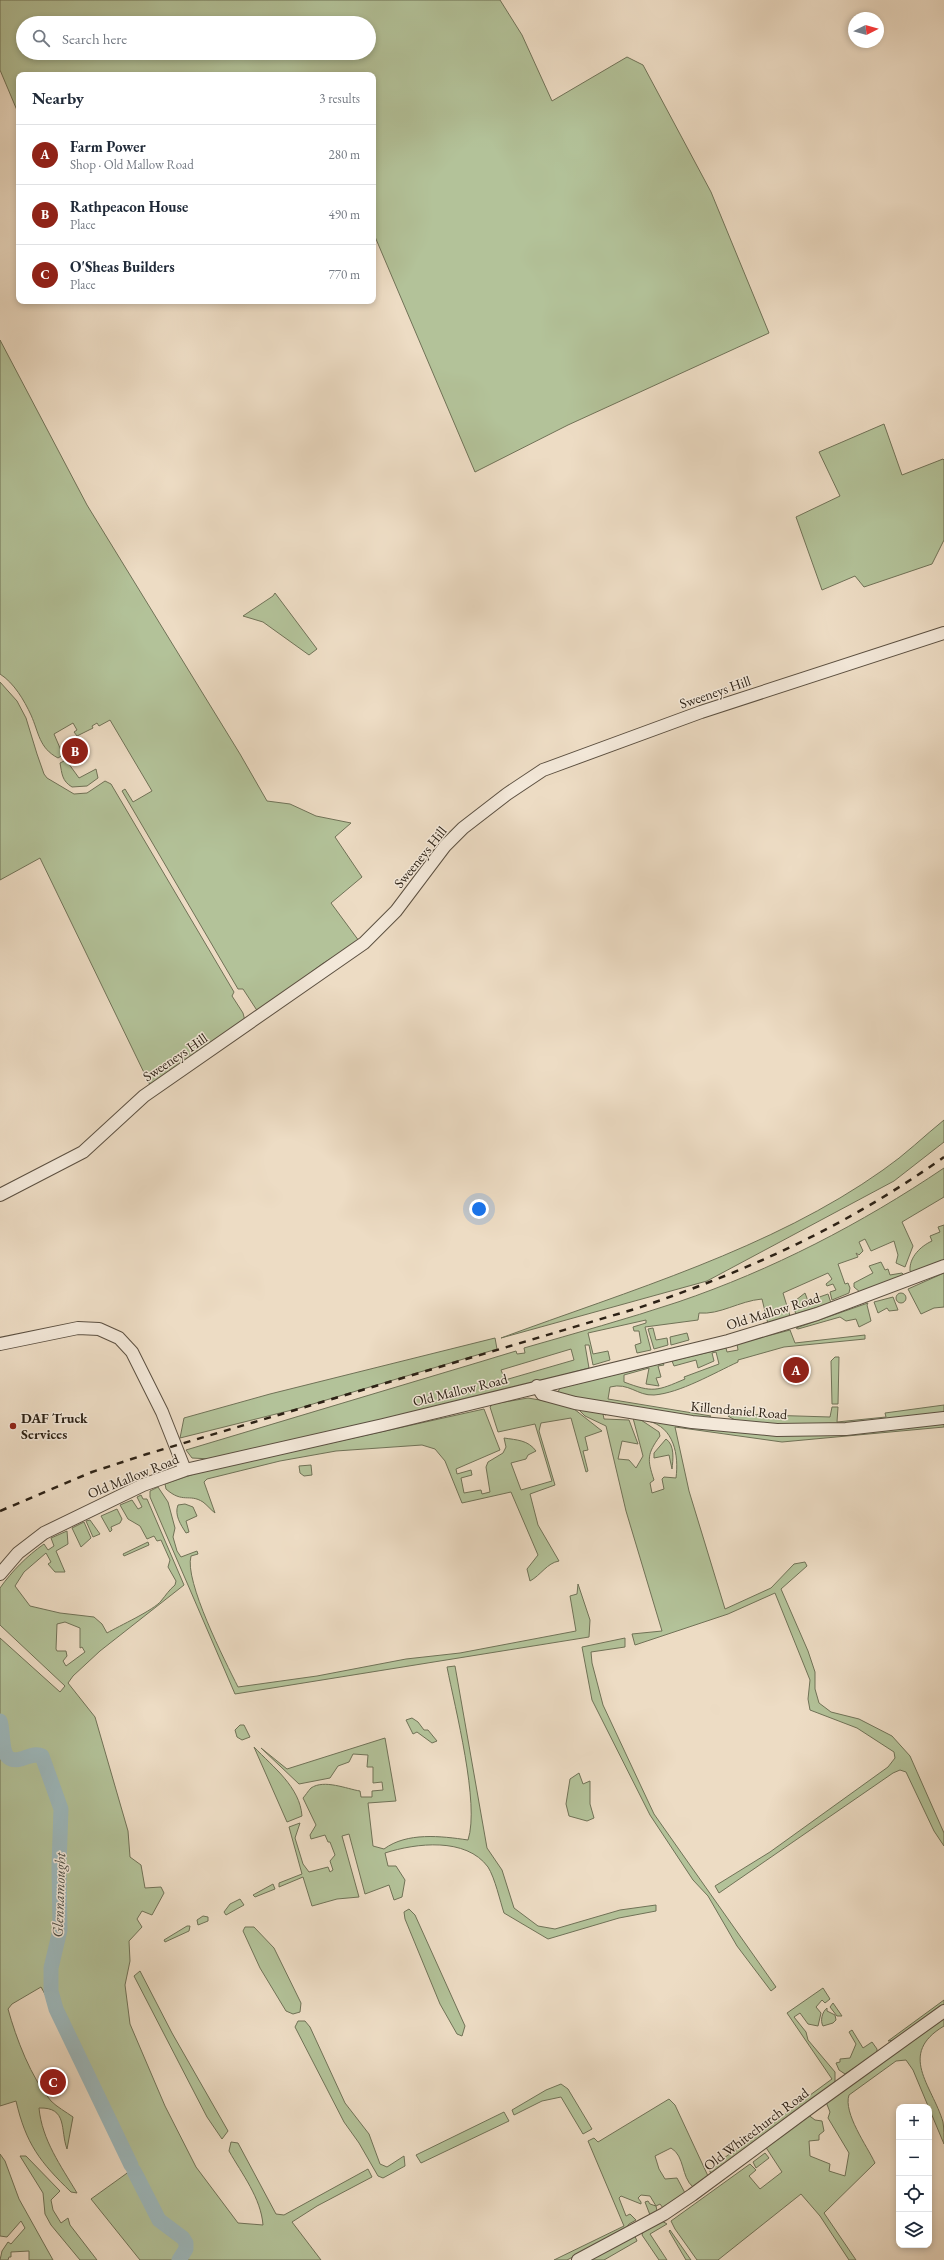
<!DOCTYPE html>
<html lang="en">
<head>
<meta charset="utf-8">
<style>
  body { margin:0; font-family:"EB Garamond",serif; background:#f2f2f3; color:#1f2937 }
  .controls { position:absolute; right:12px; bottom:12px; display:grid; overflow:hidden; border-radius:8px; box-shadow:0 2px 6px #0003 }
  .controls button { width:36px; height:36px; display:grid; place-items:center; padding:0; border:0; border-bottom:1px solid #e0e1e3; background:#fff; color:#1f2937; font:20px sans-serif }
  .compass { position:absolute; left:848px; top:12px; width:36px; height:36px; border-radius:50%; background:#fff; box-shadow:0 2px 6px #0003; rotate:84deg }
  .you { position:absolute; left:479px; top:1209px; width:14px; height:14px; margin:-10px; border:3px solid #fff; border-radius:50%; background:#1a73e8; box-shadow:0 0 0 6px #1a73e833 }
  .badge { display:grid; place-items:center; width:26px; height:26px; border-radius:50%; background:#8f2418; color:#fff; font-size:13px; font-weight:700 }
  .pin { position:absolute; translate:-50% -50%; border:2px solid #fff; box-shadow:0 1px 4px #0006 }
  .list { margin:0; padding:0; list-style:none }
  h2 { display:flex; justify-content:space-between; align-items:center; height:52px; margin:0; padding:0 16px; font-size:17px }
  h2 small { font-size:13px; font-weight:400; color:#747a83 }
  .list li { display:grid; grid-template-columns:26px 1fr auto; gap:12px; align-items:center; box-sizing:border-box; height:60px; padding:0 16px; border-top:1px solid #e0e1e3 }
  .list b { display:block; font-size:15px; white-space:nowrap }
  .list p { margin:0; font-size:13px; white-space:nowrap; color:#747a83 }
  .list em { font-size:13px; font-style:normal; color:#747a83 }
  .icon { flex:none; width:22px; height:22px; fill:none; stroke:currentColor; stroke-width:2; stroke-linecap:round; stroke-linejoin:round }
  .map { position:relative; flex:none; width:944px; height:2260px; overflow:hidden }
  .search { position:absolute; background:#fff; box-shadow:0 2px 6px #0003; left:16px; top:16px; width:360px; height:44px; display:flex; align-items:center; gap:10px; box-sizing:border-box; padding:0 14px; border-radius:22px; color:#747a83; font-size:15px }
  .panel { position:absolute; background:#fff; box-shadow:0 2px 6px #0003; left:16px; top:72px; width:360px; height:232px; border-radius:8px }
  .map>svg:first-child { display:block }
</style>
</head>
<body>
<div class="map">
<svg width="944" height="2260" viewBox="0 0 944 2260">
  <rect width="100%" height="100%" fill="#eddcc4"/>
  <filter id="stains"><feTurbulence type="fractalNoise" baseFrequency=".005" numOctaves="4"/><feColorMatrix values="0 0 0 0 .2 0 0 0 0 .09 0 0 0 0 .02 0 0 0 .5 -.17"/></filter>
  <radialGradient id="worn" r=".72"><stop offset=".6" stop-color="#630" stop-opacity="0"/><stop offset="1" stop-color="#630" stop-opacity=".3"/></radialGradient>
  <path fill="#b3c299" stroke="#707257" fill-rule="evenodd" d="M0,0H500L522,35L552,101L627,57L643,65L711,192L769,333L568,425L475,472L373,232V75H19V115L0,70ZM23,23H369V53H23Z
    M0,340L87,505L240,754L267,801L290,804L316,816L351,823L335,837L362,877L331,903L359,941L322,964L258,1012L243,989H238L122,791L125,789L133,802L152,791L110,720L99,726L97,723L92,726L93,728L77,736L74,732L77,730L73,723L54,734L63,755L58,758C39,748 39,733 31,715C24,700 14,683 0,674Z
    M884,424L902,475L943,459L944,460V540L932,564L864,587L855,576L822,590L796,517L840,496L819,452Z
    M275,593L317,649L309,655L263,622L243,616L273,596Z
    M0,682L17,701L26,718L37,754L44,774L47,778L74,794L87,793L105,781L111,784L234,992L232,996L243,1013L245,1021L150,1085L40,858L0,880Z
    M66,760L79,778L96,769L98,778L87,786L72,787C62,781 62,774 60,763Z
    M944,1120V1142L894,1181L707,1281L501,1338C628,1291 772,1249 883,1170C905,1155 924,1136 944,1120Z
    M944,1168V1197L902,1222L913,1246L905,1267L896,1263L898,1255L894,1241L871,1251L865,1239L859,1242L863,1251L859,1255L856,1253L858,1257L838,1264L845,1284L848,1283L850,1288L849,1293L832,1300L830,1292L836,1290L833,1284L827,1286L826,1284L832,1279L828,1273L783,1293L790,1316L768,1324L762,1299C739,1301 720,1315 699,1313L698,1320L645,1327L651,1350L637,1353L635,1345L641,1343L639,1331H634L633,1327L646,1323V1320L588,1333L593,1354L608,1351L610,1360L593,1365L589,1345H585L589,1368L480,1397L211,1459L192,1458L186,1450L483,1361L516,1351L517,1354L525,1353L524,1348C576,1333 627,1319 678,1302C772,1270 861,1224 944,1168ZM571,1349L574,1360L505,1380L501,1370Z
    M944,1225V1262L913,1273L910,1271C909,1257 921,1246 932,1241L930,1236L940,1232L938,1227Z
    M881,1262L885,1270L888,1269L890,1275L902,1273L904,1275L861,1293L854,1287V1283L873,1273L869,1266Z
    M944,1273V1307L934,1308L921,1314L908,1289Z
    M896 1298a5 5 0 1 1 10 0a5 5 0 1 1-10 0Z
    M805,1293L808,1301L828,1294L831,1303L796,1314L793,1307L796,1300Z
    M893,1297L898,1310L889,1311L887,1308L878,1313L874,1302Z
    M868,1303L867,1305L871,1321L859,1327L856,1319L846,1321L840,1317L798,1329L796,1328Z
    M653,1328L656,1340L667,1338L668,1345L654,1349L648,1329Z
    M790,1330L795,1343L865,1335V1339L784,1347L738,1360V1362C714,1373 680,1393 654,1395C637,1396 629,1382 610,1387L608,1399L711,1416L706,1419L583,1400L558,1392L560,1388L663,1363L664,1365L658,1366L661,1377L656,1378L659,1386L646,1384L649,1368L624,1375V1382C653,1393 657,1391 685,1379L684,1377L719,1364L716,1352L712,1353L714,1361L698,1368L696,1360L674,1366L672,1361L726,1348L727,1352L738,1350L737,1344Z
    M687,1333L689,1340L671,1345L670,1337Z
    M495,1338L497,1349L296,1409L180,1438L184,1418L270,1394Z
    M835,1357H839L838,1404H832L831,1361Z
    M528,1398L569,1405L602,1431L585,1437L588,1450L583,1451L588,1471L586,1472L571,1418L541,1423L539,1431L555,1485L530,1494L538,1525L559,1561C547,1563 541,1575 530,1581L527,1569L538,1555L511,1492L462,1503L445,1461L435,1449L422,1445L336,1451L280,1461L207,1479L204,1482L215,1513C211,1510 207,1505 203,1502C189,1493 183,1504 166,1489L165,1484L200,1472L484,1409L500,1450L456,1469L457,1474L471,1470L472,1475L461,1478L464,1493L481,1490L482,1494L490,1492L486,1467L488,1462L503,1453L506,1447L504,1438C517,1440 528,1440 536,1451L528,1455L526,1459L511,1463L521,1490L552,1481L535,1424L498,1432L490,1407L493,1404Z
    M944,1405V1414L808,1427L740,1423L728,1416L733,1414L830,1417L832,1407H838L837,1422L886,1417L885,1413Z
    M578,1409L604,1412L606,1415L603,1414L604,1419L629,1420L638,1444L622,1441L618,1459L629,1460L636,1468L643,1456L633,1418L641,1420L659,1432L660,1436C647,1454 647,1459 654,1480L650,1483L652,1493L664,1489L662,1479L664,1477L676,1478C679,1455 674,1427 648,1421L647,1419L712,1430L944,1422V1427L782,1442L675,1427L689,1491L725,1609L771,1588L794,1564L805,1562L807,1566L781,1589L808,1651L815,1672V1689L819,1703L831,1712L859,1719L892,1736L910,1756L944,1833V1846L934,1831L906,1772L900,1770L893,1773L719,1893L715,1886L770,1852L888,1767L895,1758L894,1752L857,1728L810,1710L808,1699L810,1680L775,1593L728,1614L635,1645L632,1634L662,1631L626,1511L606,1426L585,1416Z
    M666,1439C675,1445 673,1460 672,1469L669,1455L654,1458V1453Z
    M311,1465L312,1475L304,1476L300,1473L299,1466Z
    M158,1487L168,1502L175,1528L173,1537L177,1551L181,1557L197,1551L198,1554L191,1556C184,1581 225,1661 238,1687L317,1676L406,1659L460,1653L576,1631L570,1596L577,1594L578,1584L590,1620L589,1637L235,1694L150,1497V1491Z
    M141,1495L143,1499H147L184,1585L100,1651L73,1676L68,1683L95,1717L128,1831L130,1857L141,1865L145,1888L161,1887L164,1893L152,1915L142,1911L137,1919L142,1927L129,1941L130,1961L125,1985L130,2024L165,2106L196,2167L238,2223L263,2225C261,2198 242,2174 229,2151L231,2142L238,2143L276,2214L284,2215L368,2169L372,2177L317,2206L292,2222L321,2260H140L91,2199L130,2171L51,2005L41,1987L12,2004L8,2009C16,2038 31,2078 51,2101C57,2107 66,2112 73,2117L67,2149C60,2130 68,2107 39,2108C42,2140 61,2166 77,2193L71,2192C40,2162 26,2144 16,2101L0,2106V1638L60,1692L65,1686L0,1625V1588C12,1571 27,1556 44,1544L48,1550L54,1546L51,1538L67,1531L68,1544L56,1551L65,1572H55L48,1564L51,1562L46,1553L24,1572L15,1586L30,1606L60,1613L94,1617L102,1624L107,1633C119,1626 154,1610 161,1601C166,1595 169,1590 175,1585L176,1581L168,1567L170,1560L161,1540L157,1541L154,1536L147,1539L140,1526L128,1519L120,1505L132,1500L138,1509L142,1507L137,1497ZM65,1622L80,1628V1648L82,1647L85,1652L66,1666L63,1661L67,1656L66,1651H57L56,1649L57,1624Z
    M185,1504L193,1507L197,1516L186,1521L189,1532L186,1533C181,1525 174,1515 178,1505Z
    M117,1509L122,1519L120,1523L111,1527L112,1530L110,1532L101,1516Z
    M90,1520L100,1534L93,1537L86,1521Z
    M84,1522L91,1538L81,1547L72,1528Z
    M148,1542L149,1545L124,1556L123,1554Z
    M625,1638V1647L591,1652L592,1663L603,1705L654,1814L776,1987L771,1991L737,1946L708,1896L693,1880L650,1815L592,1700L582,1647Z
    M455,1666L487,1848L502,1870L514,1908L538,1926L555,1929L620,1910L656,1905V1911L619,1918L548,1939L504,1913C500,1901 495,1878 488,1867C466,1837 416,1843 385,1853L388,1866H396L405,1880L402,1897L394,1900L389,1885L365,1894L349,1834L342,1836L359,1897L337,1899L312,1906L303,1877L279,1887V1883L302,1874L289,1827L300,1823L295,1838L303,1864L309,1872L328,1867L330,1872L333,1870L330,1861L335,1855L330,1842H328L325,1835L311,1839L310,1835L316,1825L303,1798C305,1796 308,1791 311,1788C324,1779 347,1789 360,1791L361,1797H372V1791L383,1790L382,1782L373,1783V1767H367L368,1755L353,1754L349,1762L338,1766L330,1778L299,1784L261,1748L287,1769L385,1738L396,1801L368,1803L373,1846L384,1849C407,1832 441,1836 468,1840C480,1804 455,1708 447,1667Z
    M412,1718L418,1722L424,1730H428L437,1741L432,1743L417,1732L413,1734L406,1720Z
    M240,1725H244L250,1737L242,1740L237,1737L235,1730Z
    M254,1747C273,1767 300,1787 302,1816L287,1822Z
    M579,1773L583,1784L590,1781V1804L594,1818L587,1821L569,1816L566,1804L570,1779Z
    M273,1884L275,1889L255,1897L253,1895Z
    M240,1899L244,1905L226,1915L224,1912L230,1904Z
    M409,1909L415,1915L465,2026L462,2036L457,2034L440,2004L405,1919L404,1912Z
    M203,1916L208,1917V1921L198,1925L197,1920Z
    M187,1926H190L189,1931L165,1942L164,1940Z
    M245,1927H254L274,1948L301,2003L300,2012L293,2014L286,2011L260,1968L243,1931Z
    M140,1971L172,2033L228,2131L222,2139L207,2117L134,1976Z
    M823,1988L830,1999L825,2003L822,2000L816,2007L821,2013L818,2026L808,2024L800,2013L794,2017L806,2032L808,2040L835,2072V2082L711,2174L709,2169L832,2079L787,2013Z
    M944,2000V2006L895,2040L888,2041Z
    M833,2003L842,2016H837L830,2007Z
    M827,2008V2011L835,2015L836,2020L833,2023L823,2026C820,2021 822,2012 827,2008Z
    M944,2016V2026C897,2054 932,2085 943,2122C944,2128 944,2137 944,2144L913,2070L906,2060L896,2061L849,2095C843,2113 867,2146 875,2163L824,2213L856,2260H849L820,2216L801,2194L718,2260H697L675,2229L671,2221L750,2164L756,2170L749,2176L760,2189L782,2172L765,2146L807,2114L815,2120L822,2121L824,2131L819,2135V2140L809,2141L810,2156L830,2164L829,2171L845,2176L849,2153L828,2118L830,2112L826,2102Z
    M298,2021H305L310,2027L345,2103L369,2134L380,2164L387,2167L404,2156L405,2166L383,2178L378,2176L359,2143L344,2122L295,2027Z
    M852,2030L863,2048L872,2042L877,2049V2053L845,2074L839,2070L836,2063L840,2062V2059L850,2058L856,2044L849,2032Z
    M561,2084L568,2089L592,2129L583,2134L561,2097L542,2101L514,2115L512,2110L546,2090Z
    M669,2099L675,2105L708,2176L693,2187C681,2177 685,2156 671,2148L655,2156L659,2169L665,2179L677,2178L685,2193L663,2208L660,2204L656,2206L657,2211L650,2215L645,2202L648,2201L650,2204L656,2206L650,2196L641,2195L638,2198L641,2202V2204L621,2196L619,2198L626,2216L630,2214L636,2220L629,2224L625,2230L567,2260H554L624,2226L588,2141L594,2138L598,2142Z
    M504,2112L509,2121L421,2163L416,2155Z
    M765,2153L769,2158L756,2168L753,2162Z
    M0,2154L5,2161L19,2199L53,2260H29V2251L11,2252V2257H9L8,2260H0L2,2251L8,2242L11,2244L25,2228L21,2221L7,2237L0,2236Z
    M20,2156H26L60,2191L51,2200L53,2210L61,2223L68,2218L70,2225L97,2260H80L51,2225L45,2214L43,2193Z
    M662,2221L667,2224L650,2234L667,2260H659L642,2235L643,2232Z
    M670,2230L691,2260H686L669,2231Z
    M634,2234L637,2241L604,2260H586Z"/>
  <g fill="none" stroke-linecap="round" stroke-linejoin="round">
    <path stroke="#9db9bd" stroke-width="15" d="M0,1721C4,1731 0,1755 11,1759C21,1763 32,1751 42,1756L61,1809L59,1866L60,1930L51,1968V1991L56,2009L131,2165
      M134,2171L159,2220L183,2238L186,2243V2249L179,2260"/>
    <defs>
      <path id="minor" d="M0,1195L83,1152L144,1096L364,943L396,911L445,846L463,828L507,794L543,770L701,712L944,633
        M0,1344L78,1328L99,1329L119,1338L132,1352L162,1412L185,1470
        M537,1386L542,1394L575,1403L692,1422L777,1430L846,1429L944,1418
        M0,1574L18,1553L44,1533L143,1485L185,1470L383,1425L728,1341L817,1314L944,1266
        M578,2260L664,2214L692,2195L815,2104L944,2011"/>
    </defs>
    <use href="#minor" stroke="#5c5041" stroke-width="14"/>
    <use href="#minor" stroke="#f3e8d9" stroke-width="12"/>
    <path stroke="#2c2115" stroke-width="2.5" stroke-dasharray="7 7" stroke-linecap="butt" d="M0,1511L92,1472L147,1454L638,1308C750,1270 847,1226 944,1157"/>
  </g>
  <circle fill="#8f2418" stroke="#f3e8d9" stroke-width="1.5" cx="13" cy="1426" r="4"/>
  <g text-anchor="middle" stroke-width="3" stroke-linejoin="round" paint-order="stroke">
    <g font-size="14" fill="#2c2115" stroke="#f3e8d9">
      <text transform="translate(715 692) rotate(-19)" y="5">Sweeneys Hill</text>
      <text transform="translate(420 857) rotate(-51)" y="5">Sweeneys Hill</text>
      <text transform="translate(175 1057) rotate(-34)" y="5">Sweeneys Hill</text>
      <text transform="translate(773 1311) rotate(-17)" y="5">Old Mallow Road</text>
      <text transform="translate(460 1390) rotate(-14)" y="5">Old Mallow Road</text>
      <text transform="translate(739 1410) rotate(5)" y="5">Killendaniel Road</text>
      <text transform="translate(133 1476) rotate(-22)" y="5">Old Mallow Road</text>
      <text transform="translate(756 2129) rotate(-37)" y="5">Old Whitechurch Road</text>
    </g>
    <g font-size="14" font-weight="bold" fill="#2c2115" stroke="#f3e8d9" text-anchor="start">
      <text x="21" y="1423">DAF Truck<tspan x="21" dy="16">Services</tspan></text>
    </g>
    <g font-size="15" font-style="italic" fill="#4e4f47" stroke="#f3e8d9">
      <text transform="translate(59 1895) rotate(-88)" y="5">Glennamought</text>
    </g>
  </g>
  <rect width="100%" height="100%" filter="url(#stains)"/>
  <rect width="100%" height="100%" fill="url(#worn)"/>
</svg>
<div class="controls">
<button>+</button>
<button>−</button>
<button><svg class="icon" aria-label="locate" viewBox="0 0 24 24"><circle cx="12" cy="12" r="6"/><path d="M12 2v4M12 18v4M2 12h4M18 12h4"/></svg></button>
<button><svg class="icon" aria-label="layers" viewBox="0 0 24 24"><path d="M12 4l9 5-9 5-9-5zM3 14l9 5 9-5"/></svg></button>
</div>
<svg class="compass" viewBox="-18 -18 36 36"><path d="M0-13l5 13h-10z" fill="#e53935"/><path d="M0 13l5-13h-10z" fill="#747a83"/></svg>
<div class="you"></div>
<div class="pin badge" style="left:796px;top:1370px">A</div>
<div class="pin badge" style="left:75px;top:751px">B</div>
<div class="pin badge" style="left:53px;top:2082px">C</div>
<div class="search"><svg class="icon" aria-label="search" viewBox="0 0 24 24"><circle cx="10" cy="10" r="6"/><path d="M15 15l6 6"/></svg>Search here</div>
<section class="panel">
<h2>Nearby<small>3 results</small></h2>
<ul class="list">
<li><span class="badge">A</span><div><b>Farm Power</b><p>Shop · Old Mallow Road</p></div><em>280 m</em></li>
<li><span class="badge">B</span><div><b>Rathpeacon House</b><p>Place</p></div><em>490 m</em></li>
<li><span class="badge">C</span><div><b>O'Sheas Builders</b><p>Place</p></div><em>770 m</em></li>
</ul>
</section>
</div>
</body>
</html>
